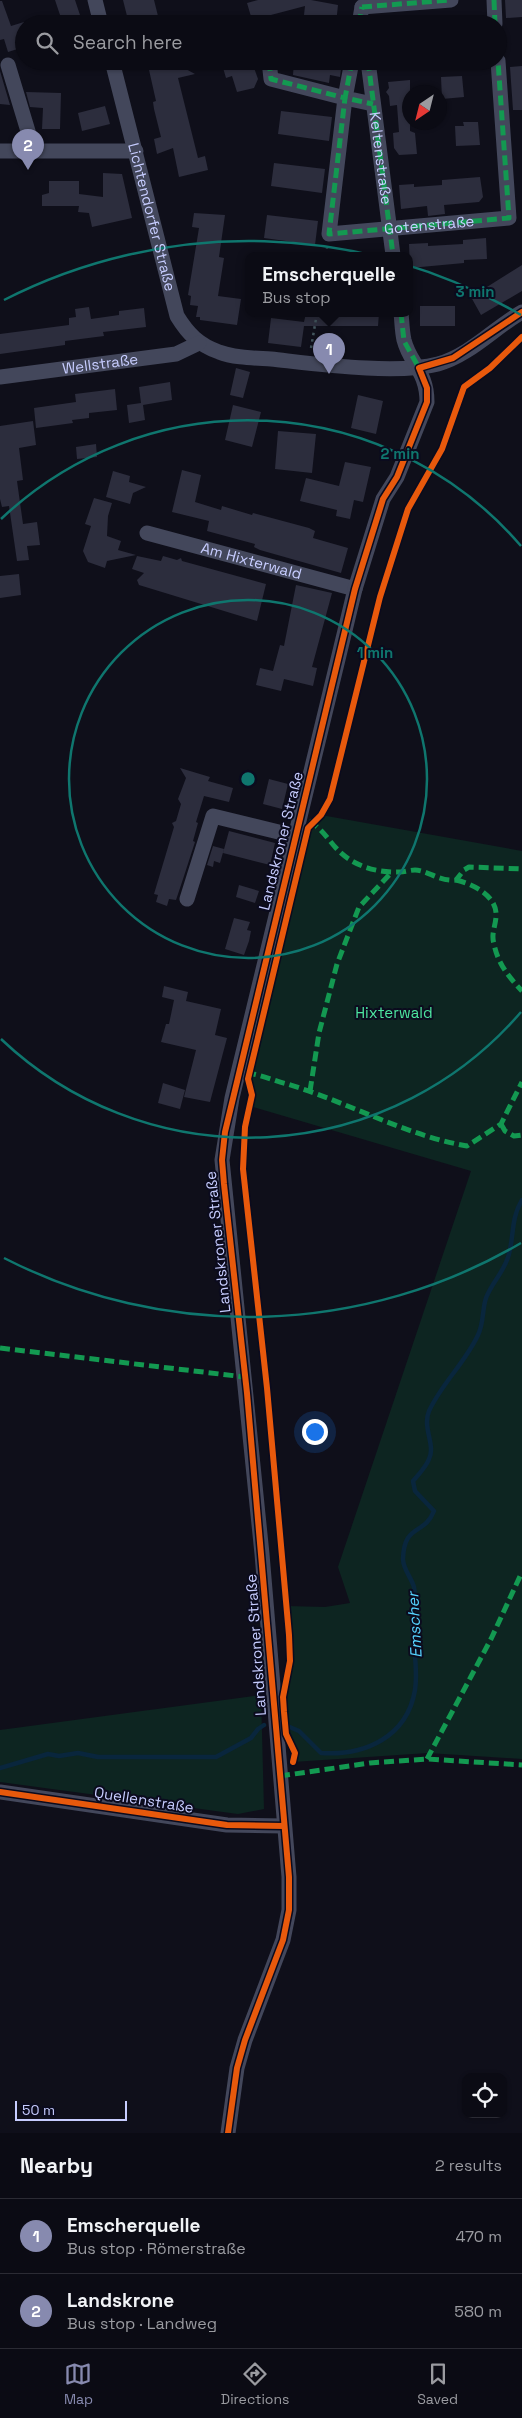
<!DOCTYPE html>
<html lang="en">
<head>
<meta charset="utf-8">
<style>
  body { margin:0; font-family:"Space Grotesk",sans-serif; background:#14141d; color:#f1f3f6 }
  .controls { position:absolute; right:15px; bottom:15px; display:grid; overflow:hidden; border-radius:10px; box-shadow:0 1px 4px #0004 }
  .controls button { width:45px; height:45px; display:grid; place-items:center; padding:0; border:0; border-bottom:1px solid #2b2b34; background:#0b0b14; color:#f1f3f6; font:25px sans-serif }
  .compass { position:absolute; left:402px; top:85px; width:45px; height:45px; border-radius:50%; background:#0b0b14; box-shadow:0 1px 4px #0004; rotate:215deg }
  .scale { position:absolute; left:15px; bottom:12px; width:112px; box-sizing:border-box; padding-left:5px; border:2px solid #c7cdff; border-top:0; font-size:14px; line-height:18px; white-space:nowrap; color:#c7cdff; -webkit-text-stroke:4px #0b0b1e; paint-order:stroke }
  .you { position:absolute; left:314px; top:1431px; width:18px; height:18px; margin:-12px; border:4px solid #fff; border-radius:50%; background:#1a73e8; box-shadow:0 0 0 8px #1a73e833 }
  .badge { display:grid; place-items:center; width:32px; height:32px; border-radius:50%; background:#878aaf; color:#fff; font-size:16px; font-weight:700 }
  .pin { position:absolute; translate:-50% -41px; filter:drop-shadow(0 1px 2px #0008) }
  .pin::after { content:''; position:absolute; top:26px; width:18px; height:15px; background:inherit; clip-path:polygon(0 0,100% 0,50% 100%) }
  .popup { position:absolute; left:245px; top:252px; width:168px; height:65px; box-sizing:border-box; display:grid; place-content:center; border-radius:10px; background:#0b0b14; filter:drop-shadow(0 1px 4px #0005); font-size:16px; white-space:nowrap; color:#9a9ba0 }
  .popup b { font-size:19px; color:#f1f3f6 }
  .popup::after { content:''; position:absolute; left:50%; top:100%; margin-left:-10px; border:10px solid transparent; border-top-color:#0b0b14 }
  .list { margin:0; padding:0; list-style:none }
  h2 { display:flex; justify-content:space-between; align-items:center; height:65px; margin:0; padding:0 20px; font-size:21px }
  h2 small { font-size:16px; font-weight:400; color:#9a9ba0 }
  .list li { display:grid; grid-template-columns:32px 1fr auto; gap:15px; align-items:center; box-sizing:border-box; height:75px; padding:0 20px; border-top:1px solid #2b2b34 }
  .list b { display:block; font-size:19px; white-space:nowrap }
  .list p { margin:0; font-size:16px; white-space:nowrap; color:#9a9ba0 }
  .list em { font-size:16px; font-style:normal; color:#9a9ba0 }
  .icon { flex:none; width:28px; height:28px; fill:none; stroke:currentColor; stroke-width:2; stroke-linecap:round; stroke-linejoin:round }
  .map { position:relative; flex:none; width:522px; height:2133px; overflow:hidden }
  .search { position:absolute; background:#0b0b14; box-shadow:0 1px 4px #0004; left:15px; right:15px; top:15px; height:55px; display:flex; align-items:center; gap:12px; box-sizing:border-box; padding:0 18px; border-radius:28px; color:#9a9ba0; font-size:19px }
  .sheet { height:215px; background:#0b0b14 }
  nav { display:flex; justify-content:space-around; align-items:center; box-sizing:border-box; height:70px; border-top:1px solid #2b2b34; background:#0b0b14; font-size:14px; color:#9a9ba0 }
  nav a { display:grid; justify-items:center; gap:2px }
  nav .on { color:#878aaf }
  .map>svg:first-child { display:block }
</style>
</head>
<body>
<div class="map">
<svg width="522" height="2133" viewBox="0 0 522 2133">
  <rect width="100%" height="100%" fill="#0f0f1a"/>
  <path fill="#0d2521" d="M321,815L522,851V1759L428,1753L293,1762L295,1753L286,1734L284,1712L283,1697L290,1661L286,1606L325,1607L350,1603L338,1567L471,1171L250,1106L252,1095L248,1079L308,828Z
    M261,1695L264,1809L238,1814L0,1782V1730Z"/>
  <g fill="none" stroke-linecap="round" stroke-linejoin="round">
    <path stroke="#09263d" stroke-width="4.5" d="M285,1725L299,1731L321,1753C365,1756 407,1737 415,1690C418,1671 414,1652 413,1633C412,1618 417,1602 414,1587C411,1577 403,1569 403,1559C404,1523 424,1536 434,1511L415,1491L413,1481C419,1474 426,1467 429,1459C436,1445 422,1428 429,1411C442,1383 465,1363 478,1335C484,1323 482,1310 486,1298C492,1282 505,1271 509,1254C514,1235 511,1218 522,1200
      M0,1768L48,1754L59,1756L78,1753L98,1757H216L251,1738L258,1729L264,1725"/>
  </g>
  <path fill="#2c2d3d" d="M55,0H75L83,24H63Z
    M123,0H154L160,24H129Z
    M258,0H311L338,5L336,24H303L305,6L252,20L247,3Z
    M505,0H522V17L506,18Z
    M0,1H2L11,26L24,22V47L8,52L4,39L0,40Z
    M147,61H183L184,68L195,74L178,78L198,158L205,156L208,170L179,177L173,148L157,154L154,139L161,137L154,109L153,102L156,101Z
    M221,61H236L238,69L253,65L258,79L254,88L237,92L232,76L226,78Z
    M294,61H342L340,77L330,75L329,83L293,75Z
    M522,66V110H513L510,67Z
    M0,71L10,105L0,104Z
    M462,76L464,97L442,99L441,77Z
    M410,80V131L415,133L417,154L399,155L394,148L393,133L399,132L397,105L390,106L389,96L386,92L389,88L388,82Z
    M26,92L61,93L60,129H42L43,108L30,107Z
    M105,106L110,124L82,131L78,113Z
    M281,111L332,117L329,141L278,134Z
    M463,122H478L480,145L456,146L455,126H464Z
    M274,163L325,169L322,193L271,186Z
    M103,173L122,174L132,218L92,227L89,213L78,212L79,206H42V195L49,193V181H79V194L103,197Z
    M480,177L483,197L479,202L444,205L445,214L428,216L427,206L401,209L399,185L414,184V187L442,185V180Z
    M194,213L225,215L219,257L224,258L218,296L241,299L237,325L200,320V317H196L198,306L190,305L191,296L188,295L199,228L192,227Z
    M267,215L318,221L315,245L264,238Z
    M486,238L487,259L464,260V263L410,268L409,244L428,243V246L463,244V240Z
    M522,265V291L481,315L471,297Z
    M420,306H455V326H420Z
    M89,307L91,319L119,315V311L144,308L146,327L103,332L104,336L65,341V345L0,354V334L69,325V318L76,317L75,309Z
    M306,313H379L378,326H304L301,347L268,343L271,318L304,322Z
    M236,368L250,372L243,398L230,395Z
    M170,382L172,400L143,405L145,420L129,423L127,405L141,403L139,387Z
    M115,389L117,410L89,413V418L72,420L73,423L36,428L34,408L76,402L75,394Z
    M358,395L383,401L376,434L351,428Z
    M233,405L261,412L252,447L225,440Z
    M33,421L36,445L19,448L23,480L17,481L23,524L37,522L40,545L27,546L29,560L17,561L9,506L2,507L0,499V426Z
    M278,431L316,434L312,473L275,469Z
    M96,444L97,457L77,459L76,447Z
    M345,462L371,467L363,502L354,500L350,519L336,516L337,510L300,501L306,478L339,486Z
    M182,470L201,475L195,502L221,510L222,506L252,515L253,513L309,528L315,531L313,538L348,548L341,573L260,550L254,547L255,544L207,531L209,521L172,512Z
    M113,471L130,476L129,482L146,487L133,493L130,504L106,497Z
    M94,498L112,503L108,516L107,536L121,541L118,550L136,555L107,561L105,568L88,562L83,551L91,526L85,524Z
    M137,556L161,561L163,556L177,560L181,558L182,561L266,584L257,621L139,585L137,580L144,573L132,569Z
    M19,574L21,595L0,598V576Z
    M296,585L332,593L312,667L317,668L313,686L284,679L281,691L256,685L260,668L273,671L280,645L284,646Z
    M180,768L210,777L208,781L233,788L229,802L204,796L196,822L198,823L193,841L195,842L184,876L176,900L169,899L167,906L156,902L158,895L154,894L174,827L172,823L176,821L181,804L178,799L186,778Z
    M269,779L288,784L282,809L263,804Z
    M229,831L275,843L270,865L223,853Z
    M213,846L224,849L220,863L214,861L213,867L207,865Z
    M239,885L259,891L255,903L236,897Z
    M234,918L250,922L247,930L251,931L249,941L244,955L225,949Z
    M164,986L188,992L186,1001L221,1009L215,1035L227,1038L210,1102L184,1097L196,1050L161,1042L166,1024H169L174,1000L162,997Z
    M163,1083L185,1090L180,1109L158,1103Z"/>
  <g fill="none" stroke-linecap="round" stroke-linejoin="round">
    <path stroke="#42555d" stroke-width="2.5" stroke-dasharray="2.5 4" stroke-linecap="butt" d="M326,255L327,248
      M311,348L317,313"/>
    <g stroke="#43475b" stroke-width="15">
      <path d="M95,0L101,24"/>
      <path d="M494,0L495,24"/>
      <path d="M362,7L451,0"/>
      <path d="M359,24L362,7"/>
      <path id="s1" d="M112,61L177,316C188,334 199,345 219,352C234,358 255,358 271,359C317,364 396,375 438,364C470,355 494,328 522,312"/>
      <path d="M269,61L271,79L345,98L329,234L509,218L498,61"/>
      <path d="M352,61L345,98L373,104"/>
      <path id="s2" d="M368,61L393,255"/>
      <path d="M8,65L34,151"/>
      <path d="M0,151H136"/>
      <path id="s3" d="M0,377L176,354L199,343"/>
      <path id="s4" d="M147,533L355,589"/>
      <path d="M187,899L213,816L295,836"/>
      <path d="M0,1792L227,1825L284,1826"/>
      <path d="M228,2133L237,2068L245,2040L283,1940L289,1910V1877L262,1554L222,1160L232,1098L355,589L383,499L397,477L427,402C427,371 410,364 404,340C402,331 402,322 401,313"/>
    </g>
    <g stroke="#139951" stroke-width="5" stroke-dasharray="10 5" stroke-linecap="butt">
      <path d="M494,0L495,24"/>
      <path d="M362,7L451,0"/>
      <path d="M359,24L362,7"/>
      <path id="s5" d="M269,61L271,79L345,98L329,234L509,218L498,61"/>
      <path d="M352,61L345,98L373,104"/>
      <path d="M368,61L393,255"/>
      <path d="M401,313L404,341L419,368"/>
      <path d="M309,821C321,828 327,838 336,848C352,866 377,873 400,872C405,872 410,870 415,870C427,870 440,882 456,880L464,870L469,867L522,869"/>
      <path d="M456,880C473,884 498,896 496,917C495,928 491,934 494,944C498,964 509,977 522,991"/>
      <path d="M246,1073C260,1074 274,1081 287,1084C348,1102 404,1135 467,1146L501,1124L522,1082"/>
      <path d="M310,1091L319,1033L337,964L359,907L392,872"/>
      <path d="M501,1124L505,1131L514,1136L522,1135"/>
      <path d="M0,1348L245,1377"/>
      <path d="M427,1759L491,1639L522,1572"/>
      <path d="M280,1776L370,1763L427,1759L522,1765"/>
    </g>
    <defs>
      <path id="cycleway" d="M293,1762L295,1753L286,1734L284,1712L283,1697L290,1661L289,1635L267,1388L243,1169L245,1127L252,1095L248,1079L308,828L321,815L330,799L380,597L408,509L442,449L464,387L490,368L522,337
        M0,1792L227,1825L284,1826
        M228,2133L237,2068L245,2040L283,1940L289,1910V1877L247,1393L224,1184L222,1160L225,1132L355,589L383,499L397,477L427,402V388L419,368L453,358L522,312"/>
    </defs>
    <use href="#cycleway" stroke="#0b0b1e" stroke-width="9"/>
    <use href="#cycleway" stroke="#e8590c" stroke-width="6"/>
  </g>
  <g fill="none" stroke="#0f766e" stroke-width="2.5">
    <circle cx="248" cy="779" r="179"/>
    <path d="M521 1012A359 359 0 0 1 1 1039M1 519A359 359 0 0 1 521 546"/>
    <path d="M521 1243A538 538 0 0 1 4 1258M4 300A538 538 0 0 1 521 315"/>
  </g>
  <g text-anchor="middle" stroke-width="4" stroke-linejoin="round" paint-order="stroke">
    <g font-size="15" fill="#c7cdff" stroke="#0b0b1e">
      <text dy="5" stroke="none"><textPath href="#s2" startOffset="98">Keltenstraße</textPath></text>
      <text dy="5" stroke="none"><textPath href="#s1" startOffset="161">Lichtendorfer Straße</textPath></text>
      <text dy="5" stroke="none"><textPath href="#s5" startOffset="332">Gotenstraße</textPath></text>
      <text dy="5" stroke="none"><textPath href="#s3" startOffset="101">Wellstraße</textPath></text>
      <text dy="5" stroke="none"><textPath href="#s4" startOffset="108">Am Hixterwald</textPath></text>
      <text transform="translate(281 841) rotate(-76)" y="5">Landskroner Straße</text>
      <text transform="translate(218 1242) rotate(-96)" y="5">Landskroner Straße</text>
      <text transform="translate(256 1645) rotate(-94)" y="5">Landskroner Straße</text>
      <text transform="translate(144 1800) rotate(9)" y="5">Quellenstraße</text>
    </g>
    <g font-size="15" fill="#4de5a0" stroke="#0b0b1e">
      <text x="394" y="1018">Hixterwald</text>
    </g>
    <g font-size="16" font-style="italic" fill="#55d3ff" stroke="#0b0b1e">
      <text transform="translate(414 1625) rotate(-93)" y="6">Emscher</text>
    </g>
  </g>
  <circle cx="248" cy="779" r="8" fill="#0f766e" stroke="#0b0b1e" stroke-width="2.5"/>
  <g font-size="15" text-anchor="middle" font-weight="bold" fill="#0f766e" stroke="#0b0b1e" stroke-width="4" stroke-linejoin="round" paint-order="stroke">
    <text x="475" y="297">3 min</text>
    <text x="400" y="459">2 min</text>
    <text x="375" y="658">1 min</text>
  </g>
</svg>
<div class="controls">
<button><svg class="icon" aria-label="locate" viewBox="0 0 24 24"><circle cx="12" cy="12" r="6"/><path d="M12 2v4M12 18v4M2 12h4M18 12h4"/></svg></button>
</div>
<svg class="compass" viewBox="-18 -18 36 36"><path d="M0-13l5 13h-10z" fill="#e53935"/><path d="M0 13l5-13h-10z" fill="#9a9ba0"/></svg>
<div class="scale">50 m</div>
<div class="you"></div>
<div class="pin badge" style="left:329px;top:374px">1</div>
<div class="popup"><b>Emscherquelle</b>Bus stop</div>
<div class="pin badge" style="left:28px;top:170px">2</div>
<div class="search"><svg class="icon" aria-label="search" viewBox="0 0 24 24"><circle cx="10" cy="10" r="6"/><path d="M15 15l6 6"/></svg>Search here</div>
</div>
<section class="sheet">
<h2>Nearby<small>2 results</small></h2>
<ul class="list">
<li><span class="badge">1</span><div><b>Emscherquelle</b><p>Bus stop · Römerstraße</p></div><em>470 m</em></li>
<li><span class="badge">2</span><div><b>Landskrone</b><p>Bus stop · Landweg</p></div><em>580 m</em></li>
</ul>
</section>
<nav>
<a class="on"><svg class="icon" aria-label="map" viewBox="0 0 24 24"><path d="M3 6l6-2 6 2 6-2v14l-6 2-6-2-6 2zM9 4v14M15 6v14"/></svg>Map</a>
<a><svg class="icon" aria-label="directions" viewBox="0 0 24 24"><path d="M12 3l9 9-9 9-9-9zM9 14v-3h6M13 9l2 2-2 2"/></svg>Directions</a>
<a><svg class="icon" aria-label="saved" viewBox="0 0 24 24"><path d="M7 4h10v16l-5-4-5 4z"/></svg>Saved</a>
</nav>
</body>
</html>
